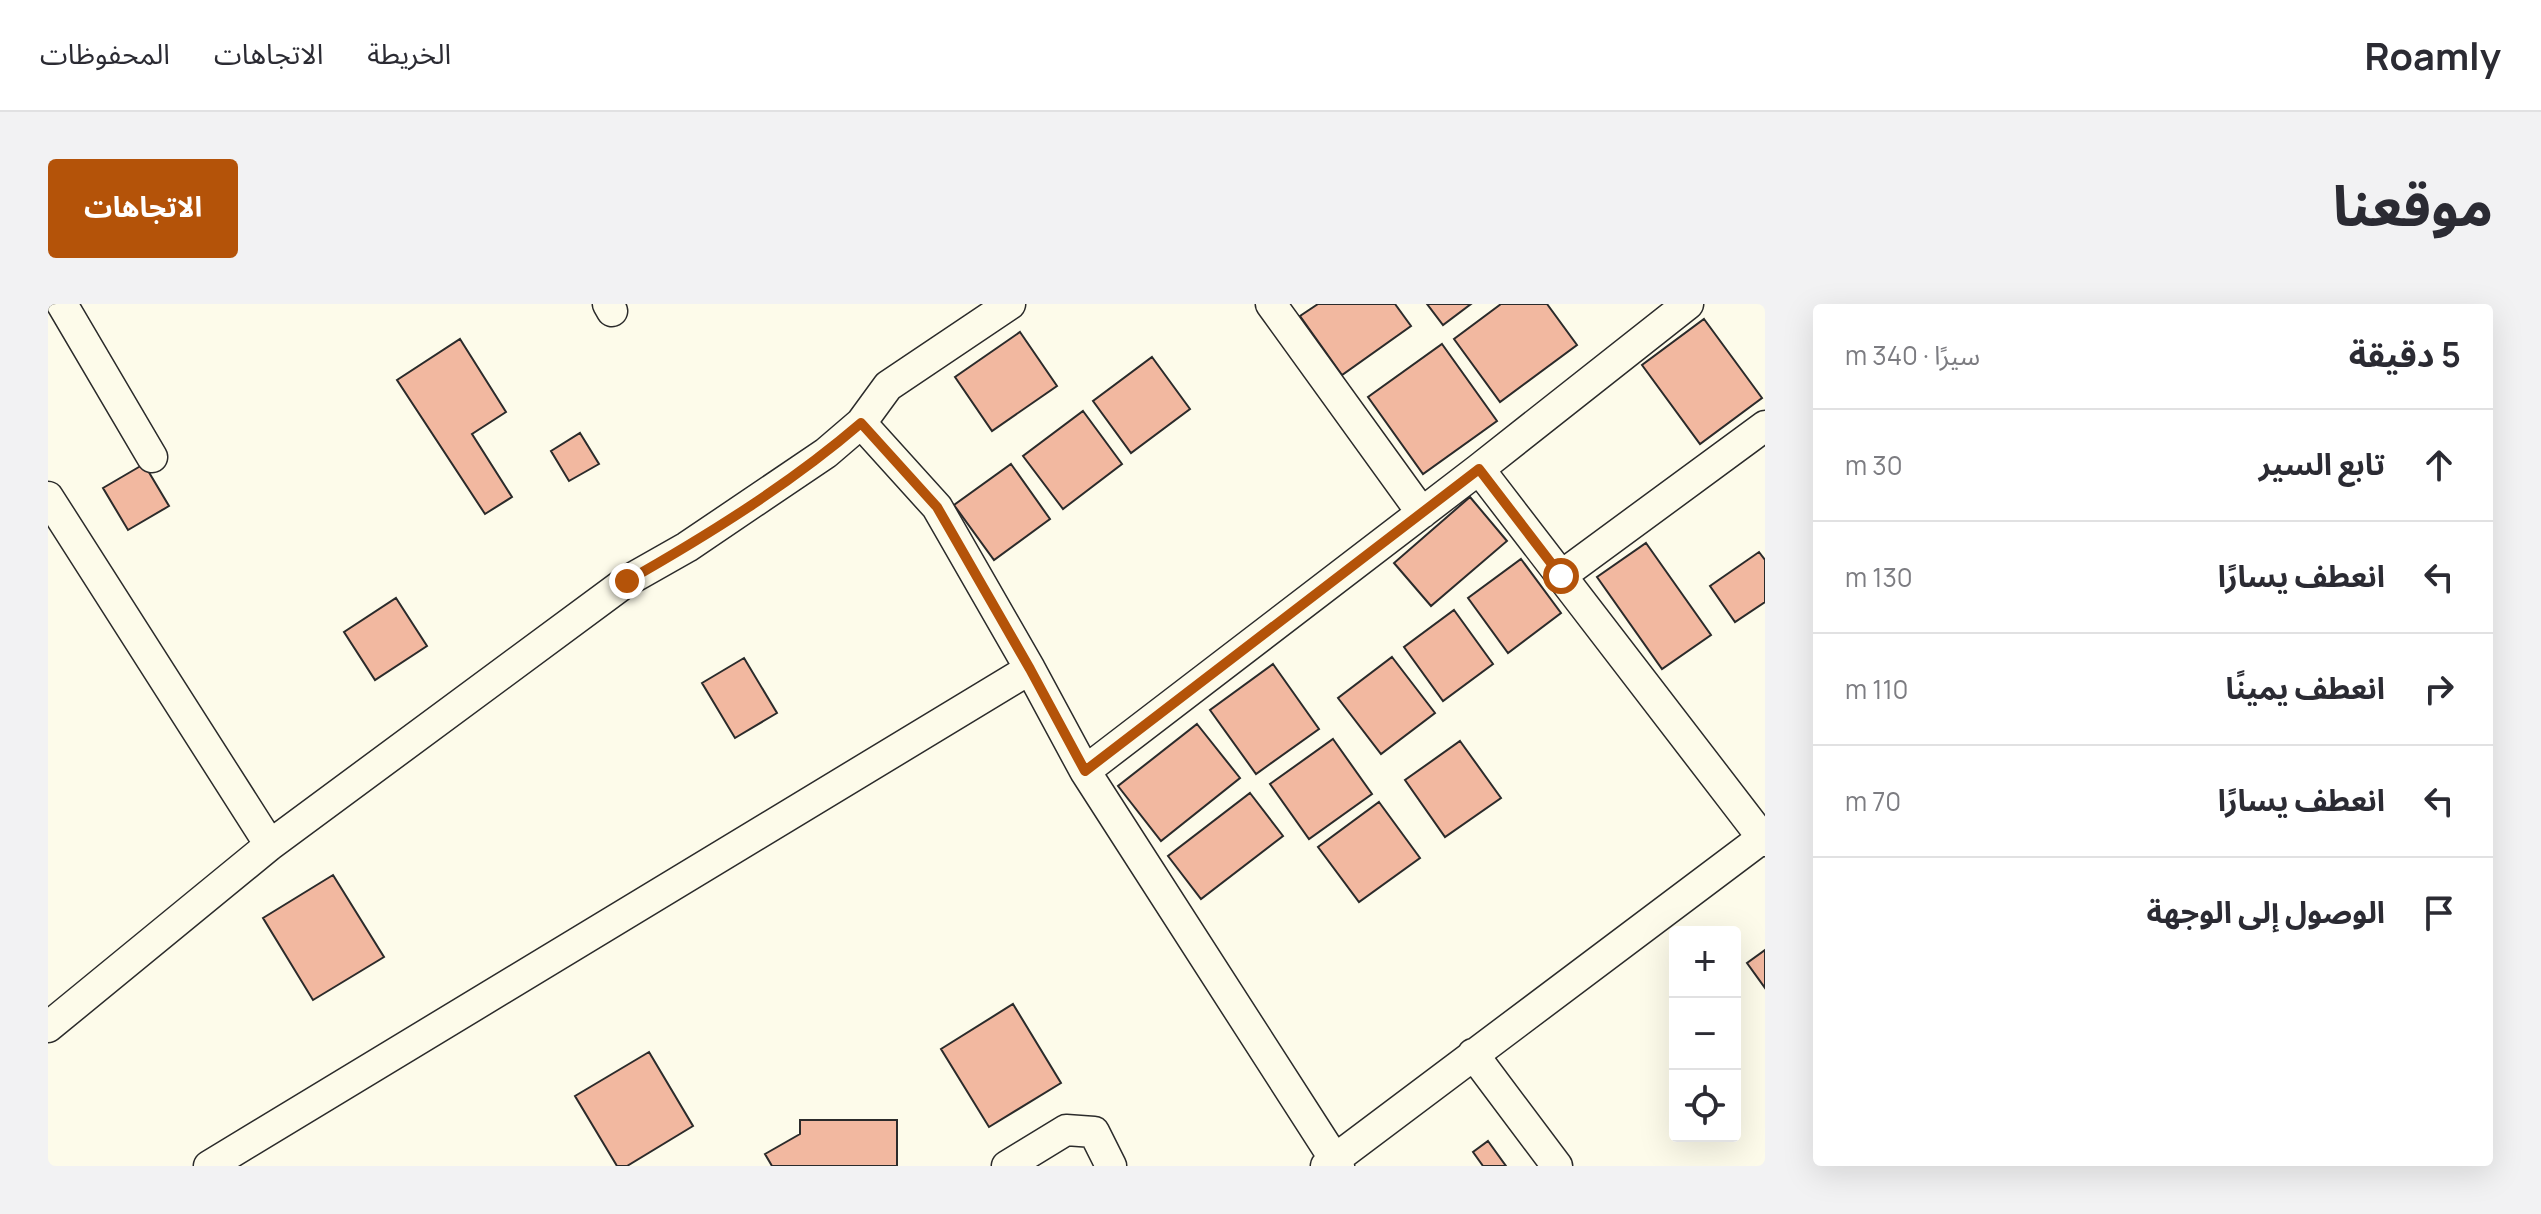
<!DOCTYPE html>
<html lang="ar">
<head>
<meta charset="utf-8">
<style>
  body { margin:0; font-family:Manrope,"Noto Sans Arabic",sans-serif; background:#f2f2f3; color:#2b2b33; direction:rtl }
  .controls { position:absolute; right:24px; bottom:24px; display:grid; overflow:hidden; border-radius:8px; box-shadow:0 8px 32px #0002 }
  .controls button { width:72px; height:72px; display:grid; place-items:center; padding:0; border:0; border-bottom:2px solid #e1e1e2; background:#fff; color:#2b2b33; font:40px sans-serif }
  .stop { position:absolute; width:24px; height:24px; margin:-18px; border:6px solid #b45309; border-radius:50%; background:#fff }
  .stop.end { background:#b45309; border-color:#fff; box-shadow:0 2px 8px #0008 }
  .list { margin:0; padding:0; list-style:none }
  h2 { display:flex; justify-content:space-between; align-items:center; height:104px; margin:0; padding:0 32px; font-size:34px }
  h2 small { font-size:26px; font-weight:400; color:#7c7c81 }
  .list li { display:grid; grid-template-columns:52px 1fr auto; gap:24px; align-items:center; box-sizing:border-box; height:112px; padding:0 32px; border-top:2px solid #e1e1e2 }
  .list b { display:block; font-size:30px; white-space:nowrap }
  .list em { font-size:26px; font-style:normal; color:#7c7c81 }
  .icon { flex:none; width:44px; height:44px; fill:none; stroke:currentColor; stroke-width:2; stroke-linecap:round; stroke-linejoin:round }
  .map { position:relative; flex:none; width:1717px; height:862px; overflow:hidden; direction:ltr; border-radius:8px }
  header { display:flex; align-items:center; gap:48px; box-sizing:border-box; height:112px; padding:0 40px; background:#fff; border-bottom:2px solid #e1e1e2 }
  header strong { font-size:38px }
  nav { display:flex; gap:44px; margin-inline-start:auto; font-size:28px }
  .intro { display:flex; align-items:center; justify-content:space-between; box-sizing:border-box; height:192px; padding:0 48px }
  h1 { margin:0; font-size:56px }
  .button { padding:20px 36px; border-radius:8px; background:#b45309; color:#fff; font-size:28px; font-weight:700 }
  main { display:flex; gap:48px; padding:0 48px }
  aside { flex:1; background:#fff; border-radius:8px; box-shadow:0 8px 32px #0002 }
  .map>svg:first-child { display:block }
</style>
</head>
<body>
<header>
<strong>Roamly</strong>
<nav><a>الخريطة</a><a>الاتجاهات</a><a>المحفوظات</a></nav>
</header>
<div class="intro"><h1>موقعنا</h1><a class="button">الاتجاهات</a></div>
<main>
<aside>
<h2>5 دقيقة<small>سيرًا · 340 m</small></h2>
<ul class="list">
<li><svg class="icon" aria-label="ahead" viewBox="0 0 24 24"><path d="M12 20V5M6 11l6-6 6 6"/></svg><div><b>تابع السير</b></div><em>30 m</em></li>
<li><svg class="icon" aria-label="left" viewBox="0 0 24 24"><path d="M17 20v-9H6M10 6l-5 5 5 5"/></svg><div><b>انعطف يسارًا</b></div><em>130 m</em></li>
<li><svg class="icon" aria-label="right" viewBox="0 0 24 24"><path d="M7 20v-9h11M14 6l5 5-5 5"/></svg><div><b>انعطف يمينًا</b></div><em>110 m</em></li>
<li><svg class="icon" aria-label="left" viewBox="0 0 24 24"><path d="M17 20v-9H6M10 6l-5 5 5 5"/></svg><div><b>انعطف يسارًا</b></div><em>70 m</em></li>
<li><svg class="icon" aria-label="arrive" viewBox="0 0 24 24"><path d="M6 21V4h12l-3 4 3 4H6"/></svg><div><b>الوصول إلى الوجهة</b></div></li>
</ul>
</aside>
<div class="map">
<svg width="1717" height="862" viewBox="0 0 1717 862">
  <rect width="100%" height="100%" fill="#fdfbea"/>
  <path fill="#f2b8a0" stroke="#2b2b2b" stroke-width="2" d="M1270,0H1347L1363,22L1294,71L1252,12Z
    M1379,0H1423L1395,21Z
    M1453,0H1499L1529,41L1452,98L1406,35Z
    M1656,15L1714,94L1652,140L1594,61Z
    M972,28L1009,82L944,127L907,73Z
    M412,35L458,108L424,130L464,193L437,210L349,76Z
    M1394,40L1449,117L1375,170L1320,93Z
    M1104,53L1142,105L1083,149L1045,97Z
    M1035,107L1074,160L1015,205L975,152Z
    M532,129L551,160L521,177L503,147Z
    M96,160L121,202L80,226L55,184Z
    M963,160L1002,215L946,256L906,201Z
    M1422,193L1459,237L1383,302L1346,259Z
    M1598,239L1663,331L1614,365L1549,273Z
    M1711,248L1717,256V298L1687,318L1662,282Z
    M1473,255L1513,309L1460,349L1420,294Z
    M348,294L379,342L327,376L296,328Z
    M1406,306L1445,360L1395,397L1356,343Z
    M1344,353L1387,409L1333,450L1290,394Z
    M696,354L729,409L687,434L654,379Z
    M1225,360L1271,425L1208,470L1162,406Z
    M1149,420L1192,474L1113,537L1070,482Z
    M1285,435L1324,490L1261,535L1222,480Z
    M1412,437L1453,494L1397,533L1357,476Z
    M1202,489L1235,532L1153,595L1120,552Z
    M1331,498L1372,554L1311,598L1270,543Z
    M285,571L336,653L265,696L215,614Z
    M1717,646V684L1699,659Z
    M965,700L1013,779L941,823L893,745Z
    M601,748L645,822L579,862H569L527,792Z
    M752,816H849V862H724L717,850L752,830Z
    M1440,837L1458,862H1435L1425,848Z"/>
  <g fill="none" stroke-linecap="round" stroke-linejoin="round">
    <defs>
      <path id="minor" d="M14,0L104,153
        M560,0L564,7
        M1223,0L1374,209
        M813,119L889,203L982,365L1037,467L1291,862
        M1431,165L1717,537
        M0,193L222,541
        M1513,272L1717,122
        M1037,467L1431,165L1640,0
        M0,723L222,541L579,277L639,243L778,149L813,119L840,82L962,0
        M1425,750L1509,862
        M161,862L982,365
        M959,862L1018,826L1046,828L1063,862
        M1278,862L1717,532"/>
    </defs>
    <use href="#minor" stroke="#2b2b2b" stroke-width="33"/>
    <use href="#minor" stroke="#fdfbea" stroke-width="30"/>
  </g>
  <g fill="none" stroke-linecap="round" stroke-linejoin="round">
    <path stroke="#b45309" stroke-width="10" d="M579,277C660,231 742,180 813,119L889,203L982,365L1037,467L1431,165L1513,272"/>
  </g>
</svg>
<div class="controls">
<button>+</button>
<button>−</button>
<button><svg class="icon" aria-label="locate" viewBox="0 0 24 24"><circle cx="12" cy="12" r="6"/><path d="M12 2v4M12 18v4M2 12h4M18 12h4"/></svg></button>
</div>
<div class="stop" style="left:1513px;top:272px"></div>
<div class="stop end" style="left:579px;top:277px"></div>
</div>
</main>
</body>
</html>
